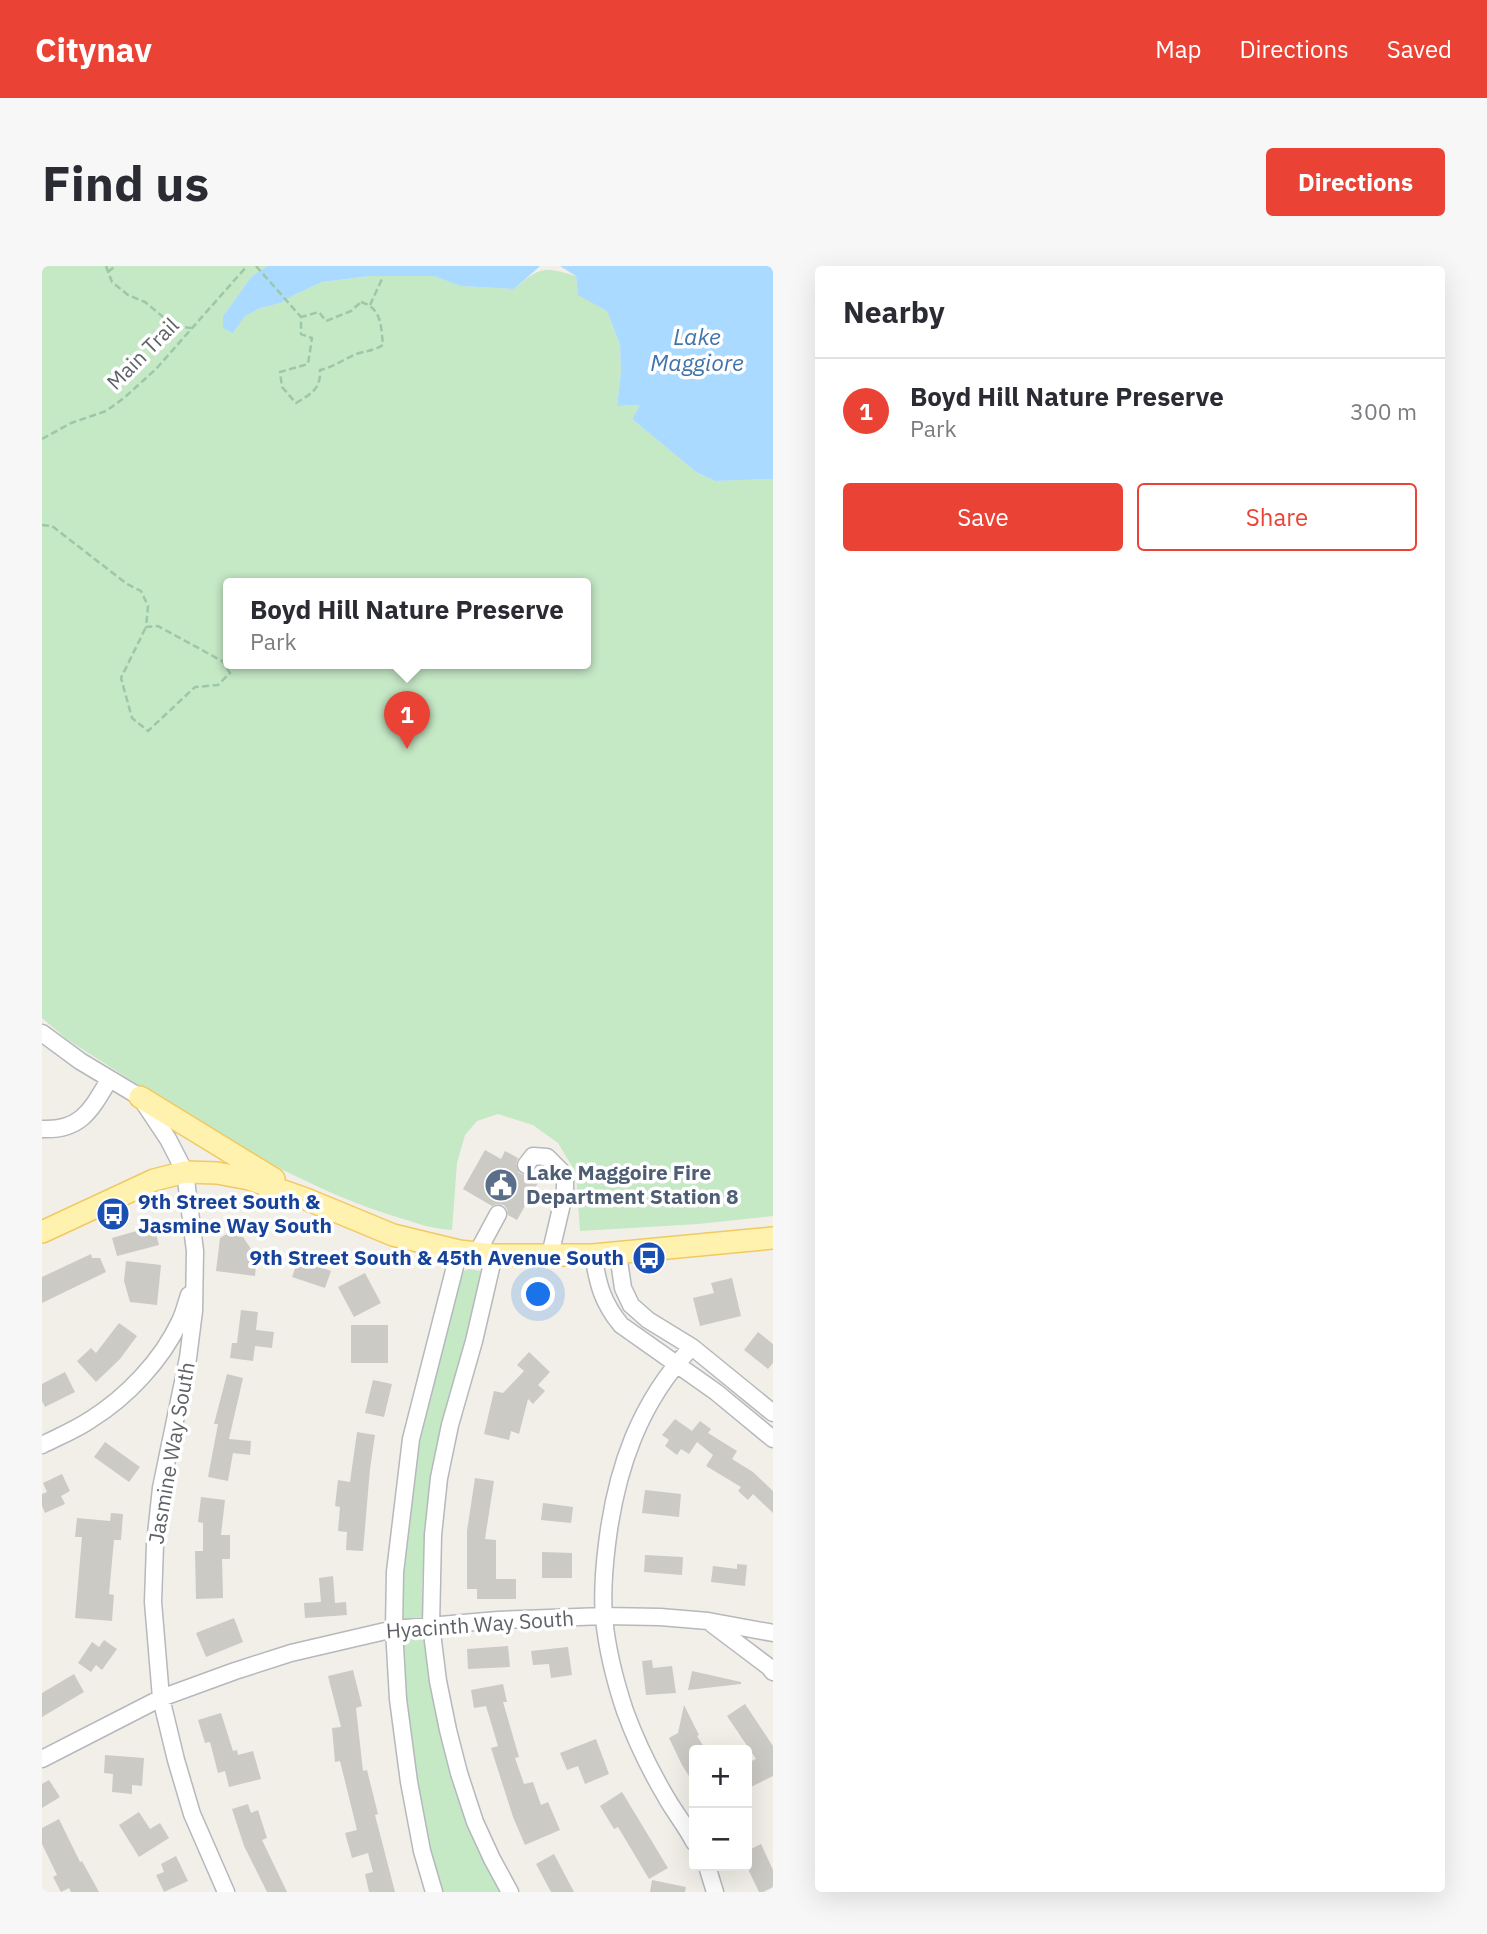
<!DOCTYPE html>
<html lang="en">
<head>
<meta charset="utf-8">
<style>
  body { margin:0; font-family:"IBM Plex Sans",sans-serif; background:#f7f7f7; color:#2b2b33 }
  .controls { position:absolute; right:21px; bottom:21px; display:grid; overflow:hidden; border-radius:7px; box-shadow:0 7px 28px #0002 }
  .controls button { width:63px; height:63px; display:grid; place-items:center; padding:0; border:0; border-bottom:2px solid #e1e1e2; background:#fff; color:#2b2b33; font:35px sans-serif }
  .you { position:absolute; left:497px; top:1029px; width:24px; height:24px; margin:-18px; border:5px solid #fff; border-radius:50%; background:#1a73e8; box-shadow:0 0 0 10px #1a73e833 }
  .badge { display:grid; place-items:center; width:46px; height:46px; border-radius:50%; background:#ea4335; color:#fff; font-size:23px; font-weight:700 }
  .pin { position:absolute; translate:-50% -58px; filter:drop-shadow(0 2px 4px #0008) }
  .pin::after { content:''; position:absolute; top:37px; width:24px; height:21px; background:inherit; clip-path:polygon(0 0,100% 0,50% 100%) }
  .popup { position:absolute; left:181px; top:312px; width:368px; height:91px; box-sizing:border-box; display:grid; place-content:center; border-radius:7px; background:#fff; filter:drop-shadow(0 2px 5px #0005); font-size:23px; white-space:nowrap; color:#7c7c81 }
  .popup b { font-size:26px; color:#2b2b33 }
  .popup::after { content:''; position:absolute; left:50%; top:100%; margin-left:-14px; border:14px solid transparent; border-top-color:#fff }
  .list { margin:0; padding:0; list-style:none }
  h2 { display:flex; justify-content:space-between; align-items:center; height:91px; margin:0; padding:0 28px; font-size:30px }
  h2 small { font-size:23px; font-weight:400; color:#7c7c81 }
  .list li { display:grid; grid-template-columns:46px 1fr auto; gap:21px; align-items:center; box-sizing:border-box; height:105px; padding:0 28px; border-top:2px solid #e1e1e2 }
  .list b { display:block; font-size:26px; white-space:nowrap }
  .list p { margin:0; font-size:23px; white-space:nowrap; color:#7c7c81 }
  .list em { font-size:23px; font-style:normal; color:#7c7c81 }
  .actions { display:flex; gap:14px; padding:21px 28px }
  .actions a { flex:1; padding:16px 0; border:2px solid #ea4335; border-radius:7px; text-align:center; font-size:24px; color:#ea4335 }
  .actions .main { background:#ea4335; color:#fff }
  .map { position:relative; flex:none; width:731px; height:1626px; overflow:hidden; border-radius:7px }
  header { display:flex; align-items:center; gap:42px; box-sizing:border-box; height:98px; padding:0 35px; background:#ea4335; color:#fff }
  header strong { font-size:33px }
  nav { display:flex; gap:38px; margin-inline-start:auto; font-size:24px }
  .intro { display:flex; align-items:center; justify-content:space-between; box-sizing:border-box; height:168px; padding:0 42px }
  h1 { margin:0; font-size:49px }
  .button { padding:18px 32px; border-radius:7px; background:#ea4335; color:#fff; font-size:24px; font-weight:700 }
  main { display:flex; gap:42px; padding:0 42px }
  aside { flex:1; background:#fff; border-radius:7px; box-shadow:0 7px 28px #0002 }
  .map>svg:first-child { display:block }
</style>
</head>
<body>
<header>
<strong>Citynav</strong>
<nav><a>Map</a><a>Directions</a><a>Saved</a></nav>
</header>
<div class="intro"><h1>Find us</h1><a class="button">Directions</a></div>
<main>
<div class="map">
<svg width="731" height="1626" viewBox="0 0 731 1626">
  <rect width="100%" height="100%" fill="#f1efe8"/>
  <path fill="#c5e8c5" fill-rule="evenodd" d="M0,0H225L210,10L181,50L191,67L202,50L218,42L239,37L250,30L280,16L328,10H392L418,20L472,23C497,1 502,0 534,10L536,28L565,45L578,79L579,105L575,140L598,139L590,153L654,206L673,215L731,213V950L656,958L538,965L534,907L516,877L491,859L456,848L435,855L423,869L415,897L410,964C388,963 369,955 348,949C232,911 129,839 26,774L0,752ZM187,317H544V397H187Z
    M427,1003L438,1005L440,1012L396,1176L385,1239L380,1320L385,1391L399,1471L412,1516L460,1626H398C389,1599 385,1571 379,1543C370,1497 362,1449 360,1402C357,1328 363,1254 375,1180C385,1123 403,1067 418,1011L422,1005Z"/>
  <path fill="#aadaff" d="M225,0H503H498L472,23L418,20L392,10H328L280,16L250,30L239,37L218,42L203,50L191,67L181,62V50L210,10Z
    M518,0H731V213L673,215L654,206L590,153L598,139L575,140L579,105L578,79L565,45L536,29L534,10Z"/>
  <path fill="#cccac5" d="M443,884L459,893L463,885L476,892L474,898L477,907L482,909H487L497,915L475,954L466,949L465,943L462,939L455,938L450,940L421,923Z
    M112,960L117,979L75,990L70,972Z
    M195,962L215,992L213,1010L174,1005L178,972Z
    M259,985L276,991L273,999L289,1005L283,1022L250,1011Z
    M49,988L50,992H58L64,1006L0,1037V1011Z
    M84,995L119,999L115,1039L88,1036L82,1015Z
    M323,1007L339,1037L312,1051L296,1021Z
    M690,1012L699,1050L658,1060L651,1032L672,1027L669,1017Z
    M199,1044L216,1046L214,1064L232,1066L230,1082L213,1080L211,1095L188,1092L190,1077H195Z
    M77,1057L95,1070L78,1093L54,1116L35,1095L49,1082L54,1087Z
    M309,1059H346V1097H309Z
    M716,1066L731,1078V1097L726,1103L702,1084Z
    M487,1086L508,1106L496,1119L503,1125L491,1138L486,1133L477,1168L469,1165L467,1174L442,1168L452,1125L461,1127L482,1105L475,1099Z
    M23,1106L33,1126L3,1141L0,1135V1118Z
    M185,1108L201,1112L187,1173L209,1175L208,1189L191,1187L186,1215L166,1211L176,1158H172Z
    M331,1114L350,1118L342,1151L323,1147Z
    M633,1153L650,1165L658,1155L669,1163L666,1167L695,1185L690,1193L711,1206L731,1225V1247L711,1228L706,1234L696,1225L699,1221L664,1200L671,1189L655,1176L647,1188L639,1183L635,1189L623,1180L627,1174L620,1169Z
    M315,1166L333,1169L328,1203L321,1285L304,1284L305,1266L296,1265L298,1241L293,1240L296,1214L308,1216Z
    M63,1176L98,1201L87,1216L52,1191Z
    M20,1208L28,1225L19,1230L23,1238L3,1247L0,1240V1228L5,1226L1,1217Z
    M433,1212L452,1215L443,1273L454,1274V1313H474V1333H435V1323H425V1265Z
    M603,1224L639,1228L637,1251L600,1247Z
    M159,1231L183,1234L179,1269H188V1293H180L181,1332L154,1333L153,1285H161V1257L156,1256Z
    M501,1237L531,1241L529,1257L499,1254Z
    M69,1247L81,1248L79,1274H72L67,1328L72,1329L70,1355L33,1352L40,1271H33L35,1252L68,1255Z
    M500,1286L530,1287V1312H500Z
    M603,1289L641,1291L640,1309L602,1306Z
    M695,1298L705,1299L703,1320L669,1316L671,1300L695,1303Z
    M291,1310L293,1337L304,1336L305,1349L263,1352L262,1337L279,1336L277,1312Z
    M192,1352L201,1376L164,1391L154,1367Z
    M62,1374L75,1383L60,1404L54,1399L49,1406L36,1397L50,1376L57,1381Z
    M466,1380L468,1401L426,1403L425,1383Z
    M526,1381L530,1409L509,1412L507,1398L491,1399L489,1385Z
    M610,1394L611,1402L630,1400L634,1427L604,1429L600,1395Z
    M311,1404L320,1440L314,1442L321,1505L325,1504L336,1548L333,1549L353,1626H327L323,1608L331,1606L326,1587L310,1592L303,1567L315,1564L298,1495L293,1496L290,1462L299,1461L286,1410Z
    M650,1405L699,1416V1418L646,1424Z
    M32,1408L42,1426L0,1451V1427Z
    M461,1418L465,1436H461L477,1491L473,1492L482,1518L491,1516L499,1539L506,1536L518,1564L483,1579L471,1551L449,1482L456,1480L444,1440L432,1442L429,1424Z
    M703,1438L731,1480V1510L705,1523V1497L714,1493L685,1450Z
    M642,1439L657,1469L655,1470L664,1484H652V1518L640,1499L627,1472L636,1467Z
    M179,1447L191,1485L195,1484L196,1489L211,1485L219,1513L187,1521L183,1505L176,1507L168,1476L163,1477L156,1454Z
    M554,1473L567,1508L543,1518L536,1500L525,1504L518,1487Z
    M63,1489L102,1492L100,1520L90,1519V1528L70,1526L71,1508L62,1507Z
    M7,1514L18,1531L0,1542V1518Z
    M580,1526L626,1602L607,1613L576,1561L572,1563L558,1540Z
    M206,1538L209,1547L216,1544L225,1572L220,1574L245,1626H225L202,1580L190,1543Z
    M97,1546L108,1563L118,1557L127,1572L97,1591L77,1559Z
    M17,1553L38,1596L40,1595L57,1626H29L27,1622L19,1626L11,1611L15,1609L0,1578V1562Z
    M719,1578L731,1604V1621L721,1626H717L705,1601V1585Z
    M512,1588L532,1626H509L494,1598Z
    M134,1590L146,1615L122,1626L114,1609L122,1606L119,1598Z
    M610,1614L644,1621L643,1626H608Z"/>
  <g fill="none" stroke-linecap="round" stroke-linejoin="round">
    <defs>
      <path id="minor" d="M0,767L38,795L98,831L126,873L143,906L153,985L152,1045L146,1092L119,1222L113,1278L111,1336L119,1432L134,1494L150,1548L184,1626
        M0,863C39,865 49,844 67,814
        M484,899L491,890L505,891L523,909V925L508,989
        M435,987L456,948
        M576,988L581,1022L589,1039L606,1054L650,1081L731,1147
        M452,989L432,1075L408,1159L397,1212L391,1269L389,1359L396,1415L406,1464L417,1507L433,1556L450,1593L468,1626
        M551,989C556,1018 560,1036 579,1059L674,1126L731,1173
        M650,1081C597,1136 574,1204 565,1278C562,1302 560,1327 562,1352C565,1383 573,1415 583,1445C594,1475 608,1504 624,1531C633,1547 644,1560 652,1576
        M0,1179C16,1171 33,1164 48,1154C85,1131 120,1094 138,1055C142,1047 144,1038 147,1029
        M670,1358L727,1401L731,1406
        M0,1493L119,1432L193,1405L249,1387L352,1363L456,1354L562,1350L618,1351L666,1355L731,1367
        M665,1600L673,1626
        M392,1626L380,1585L367,1516L356,1433L352,1363L353,1306L369,1173L417,985"/>
      <path id="major" d="M98,831L232,913
        M0,966L112,914L143,906L175,907L207,913L264,933L351,969L417,985L452,989H551L731,972"/>
    </defs>
    <use href="#minor" stroke="#b5b8bc" stroke-width="19"/>
    <use href="#major" stroke="#f2c960" stroke-width="24"/>
    <path stroke="#9cc7a9" stroke-width="2.5" stroke-dasharray="7 3.5" stroke-linecap="butt" d="M64,0L70,16L86,29L103,36L132,60L149,62
      M214,0L259,51
      M66,6L73,0
      M319,36C340,42 339,61 341,79C331,85 324,85 314,88C302,93 292,101 278,104C279,123 269,128 254,137L240,121L238,106L266,98L270,72L259,68V51L277,46L284,55L309,45Z
      M328,39L340,13
      M0,173L29,157L64,145L82,132L114,103L205,0
      M0,259L10,260L85,318L99,325L106,340L104,361L116,360L180,395L188,407L176,419L153,421L106,465L90,452L79,412L104,361"/>
    <use href="#minor" stroke="#fff" stroke-width="16"/>
    <use href="#major" stroke="#fff2af" stroke-width="21"/>
  </g>
  <defs>
    <symbol id="civic-disc" viewBox="-11 -11 22 22"><circle r="9.5" fill="#5c6f8a" stroke="#fff"/><path d="M-.6-6.5H3V-4.5H.6V-3L4-1V1h2V6H-6V1h2V-1L-.6-3ZM-1.2 2.5V6h2.4V2.5Z" fill="#fff"/></symbol>
    <symbol id="bus-disc" viewBox="-11 -11 22 22"><circle r="9.5" fill="#1a4fb4" stroke="#fff"/><path d="M-5-6H5V4H4V6H2V4H-2V6H-4V4H-5ZM-3.5-4V0h7V-4ZM-3.5 1.2v1.5H-2V1.2ZM2 1.2v1.5H3.5V1.2Z" fill="#fff"/></symbol>
  </defs>
  <g fill-rule="evenodd">
    <use href="#civic-disc" x="440" y="900" width="38" height="38"/>
    <use href="#bus-disc" x="52" y="929" width="38" height="38"/>
    <use href="#bus-disc" x="588" y="973" width="38" height="38"/>
  </g>
  <g text-anchor="middle" stroke-width="7" stroke-linejoin="round" paint-order="stroke">
    <g font-size="21" fill="#5f6368" stroke="#fff">
      <text transform="translate(101 88) rotate(-45)" y="7">Main Trail</text>
      <text transform="translate(130 1187) rotate(-80)" y="7">Jasmine Way South</text>
      <text transform="translate(438 1359) rotate(-4)" y="7">Hyacinth Way South</text>
    </g>
    <g font-size="21" font-weight="bold" fill="#4e5e75" stroke="#fff" text-anchor="start">
      <text x="484" y="914">Lake Maggoire Fire<tspan x="484" dy="24">Department Station 8</tspan></text>
    </g>
    <g font-size="21" font-weight="bold" fill="#164399" stroke="#fff" text-anchor="start">
      <text x="96" y="943">9th Street South &amp;<tspan x="96" dy="24">Jasmine Way South</tspan></text>
      <text x="582" y="999" text-anchor="end">9th Street South &amp; 45th Avenue South</text>
    </g>
    <g font-size="23" font-style="italic" fill="#4174aa" stroke="#fff">
      <text x="655" y="79">Lake<tspan x="655" dy="26">Maggiore</tspan></text>
    </g>
  </g>
</svg>
<div class="controls">
<button>+</button>
<button>−</button>
</div>
<div class="you"></div>
<div class="pin badge" style="left:365px;top:483px">1</div>
<div class="popup"><b>Boyd Hill Nature Preserve</b>Park</div>
</div>
<aside>
<h2>Nearby<small></small></h2>
<ul class="list">
<li><span class="badge">1</span><div><b>Boyd Hill Nature Preserve</b><p>Park</p></div><em>300 m</em></li>
</ul>
<div class="actions"><a class="main">Save</a><a>Share</a></div>
</aside>
</main>
</body>
</html>
